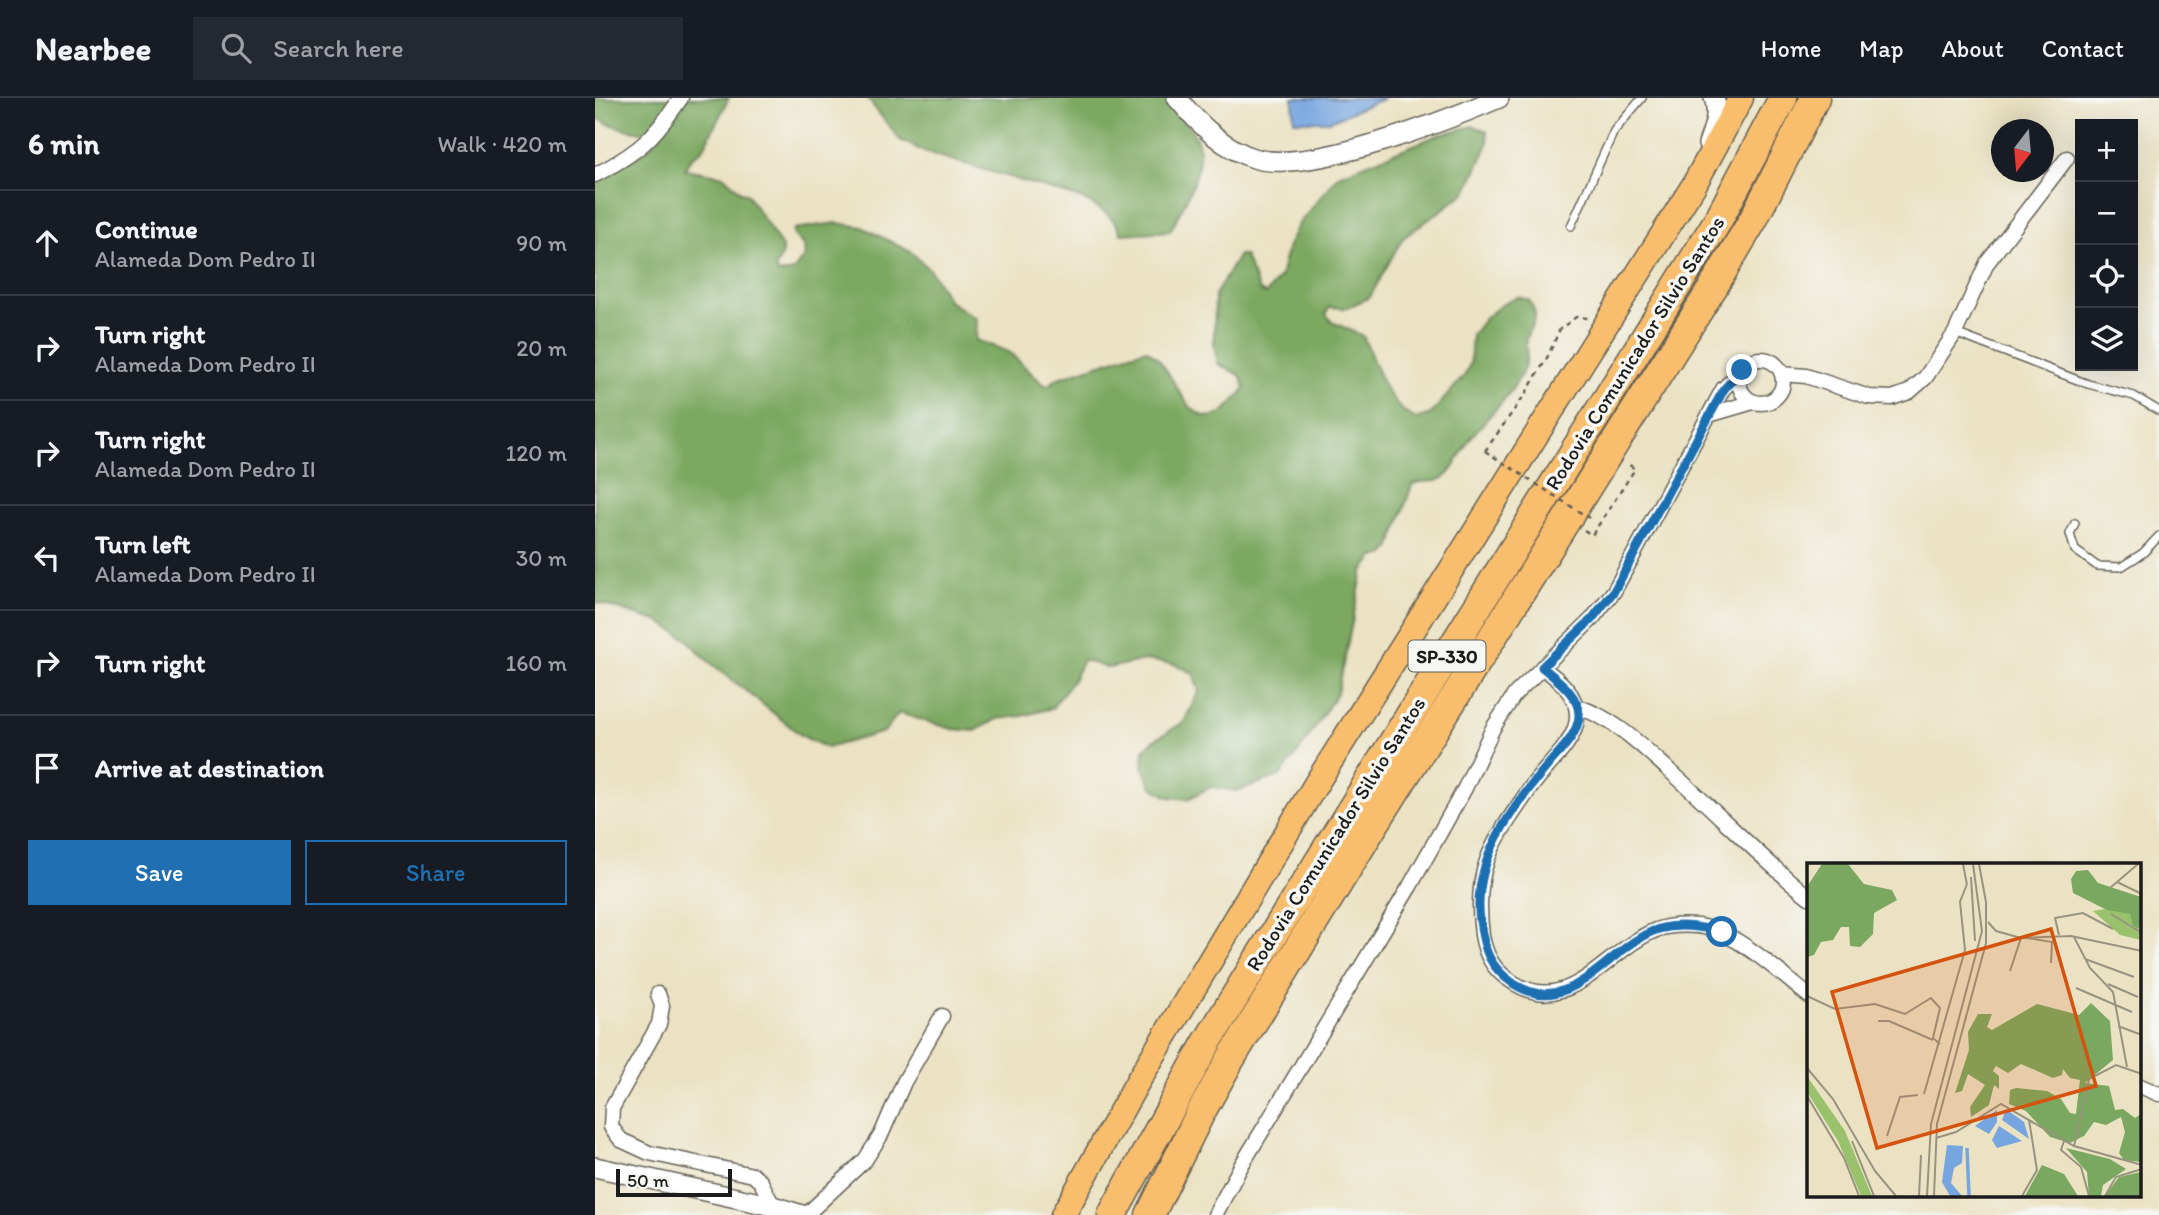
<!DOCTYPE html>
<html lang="en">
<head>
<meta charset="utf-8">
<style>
  body { margin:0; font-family:Itim,sans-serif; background:#242831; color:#f1f3f6 }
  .controls { position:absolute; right:21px; top:21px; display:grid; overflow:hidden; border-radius:0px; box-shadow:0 7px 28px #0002 }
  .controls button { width:63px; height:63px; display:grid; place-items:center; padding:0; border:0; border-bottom:2px solid #363941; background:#171b24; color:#f1f3f6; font:35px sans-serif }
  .compass { position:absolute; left:1396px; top:21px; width:63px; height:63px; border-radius:50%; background:#171b24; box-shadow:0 7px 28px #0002; rotate:196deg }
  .scale { position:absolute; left:21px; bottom:18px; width:116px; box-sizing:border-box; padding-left:7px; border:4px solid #1c1c1c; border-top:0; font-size:19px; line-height:24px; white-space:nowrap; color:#1c1c1c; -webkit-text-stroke:5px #f6f6f2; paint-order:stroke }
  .stop { position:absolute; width:21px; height:21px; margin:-16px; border:5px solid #1f6fb2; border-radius:50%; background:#fff }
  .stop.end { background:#1f6fb2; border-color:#fff; box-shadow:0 2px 7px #0008 }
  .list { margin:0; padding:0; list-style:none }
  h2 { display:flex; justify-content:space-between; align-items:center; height:91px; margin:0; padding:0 28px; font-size:30px }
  h2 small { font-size:23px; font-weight:400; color:#9ea1a6 }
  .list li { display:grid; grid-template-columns:46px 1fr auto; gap:21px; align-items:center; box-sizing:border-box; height:105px; padding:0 28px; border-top:2px solid #363941 }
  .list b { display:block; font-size:26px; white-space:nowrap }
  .list p { margin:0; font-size:23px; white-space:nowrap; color:#9ea1a6 }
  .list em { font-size:23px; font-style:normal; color:#9ea1a6 }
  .actions { display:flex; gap:14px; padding:21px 28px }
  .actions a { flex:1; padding:16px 0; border:2px solid #1f6fb2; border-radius:0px; text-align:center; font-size:24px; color:#1f6fb2 }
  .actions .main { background:#1f6fb2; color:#fff }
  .icon { flex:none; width:38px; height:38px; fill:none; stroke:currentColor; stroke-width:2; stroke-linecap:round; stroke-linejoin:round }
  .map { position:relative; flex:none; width:1564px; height:1117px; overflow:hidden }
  header { display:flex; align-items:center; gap:42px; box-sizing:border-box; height:98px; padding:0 35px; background:#171b24; border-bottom:2px solid #363941 }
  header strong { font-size:33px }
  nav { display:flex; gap:38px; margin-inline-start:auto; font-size:24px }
  .search { width:490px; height:63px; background:#242831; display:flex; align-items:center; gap:18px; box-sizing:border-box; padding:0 24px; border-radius:0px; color:#9ea1a6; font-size:26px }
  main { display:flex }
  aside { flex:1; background:#171b24 }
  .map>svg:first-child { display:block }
</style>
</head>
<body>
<header>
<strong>Nearbee</strong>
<div class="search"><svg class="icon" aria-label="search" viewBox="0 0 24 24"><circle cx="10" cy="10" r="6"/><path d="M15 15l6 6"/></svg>Search here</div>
<nav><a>Home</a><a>Map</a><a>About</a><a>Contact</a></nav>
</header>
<main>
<aside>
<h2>6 min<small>Walk · 420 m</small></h2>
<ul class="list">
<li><svg class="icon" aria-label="ahead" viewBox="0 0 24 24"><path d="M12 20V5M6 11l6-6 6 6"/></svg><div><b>Continue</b><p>Alameda Dom Pedro II</p></div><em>90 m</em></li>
<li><svg class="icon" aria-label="right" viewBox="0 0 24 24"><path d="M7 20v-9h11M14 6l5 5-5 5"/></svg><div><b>Turn right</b><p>Alameda Dom Pedro II</p></div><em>20 m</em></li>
<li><svg class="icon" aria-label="right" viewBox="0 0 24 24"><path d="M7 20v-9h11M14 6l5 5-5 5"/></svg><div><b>Turn right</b><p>Alameda Dom Pedro II</p></div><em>120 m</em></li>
<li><svg class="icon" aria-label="left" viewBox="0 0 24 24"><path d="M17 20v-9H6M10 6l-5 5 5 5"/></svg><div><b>Turn left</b><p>Alameda Dom Pedro II</p></div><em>30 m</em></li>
<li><svg class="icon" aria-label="right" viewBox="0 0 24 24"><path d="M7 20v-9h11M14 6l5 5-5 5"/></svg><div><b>Turn right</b></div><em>160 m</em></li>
<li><svg class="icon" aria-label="arrive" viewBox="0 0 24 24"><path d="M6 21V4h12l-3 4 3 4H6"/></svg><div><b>Arrive at destination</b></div></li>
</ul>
<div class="actions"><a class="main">Save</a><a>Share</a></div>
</aside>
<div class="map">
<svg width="1564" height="1117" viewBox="0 0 1564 1117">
  <rect width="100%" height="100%" fill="#f6f6f2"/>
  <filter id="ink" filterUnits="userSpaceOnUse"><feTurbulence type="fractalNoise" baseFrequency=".0143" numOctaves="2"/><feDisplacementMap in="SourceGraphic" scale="14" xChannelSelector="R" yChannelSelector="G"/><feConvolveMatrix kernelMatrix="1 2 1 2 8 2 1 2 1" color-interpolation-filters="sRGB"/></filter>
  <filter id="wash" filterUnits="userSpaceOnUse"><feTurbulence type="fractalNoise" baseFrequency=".00686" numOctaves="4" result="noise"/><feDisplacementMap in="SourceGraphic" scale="28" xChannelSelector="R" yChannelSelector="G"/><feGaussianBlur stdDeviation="1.57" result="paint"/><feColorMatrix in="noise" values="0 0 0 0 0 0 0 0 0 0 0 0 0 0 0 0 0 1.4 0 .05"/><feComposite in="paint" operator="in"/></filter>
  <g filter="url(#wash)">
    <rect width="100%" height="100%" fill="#eae2c2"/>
    <path fill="#7ba860" stroke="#4c623e" stroke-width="2" d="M0,0H134L108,51L95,61L90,71L129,78L146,94L152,96L187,149V157L180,170L184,176L198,173L210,157L209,148L198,136L199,131L242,125L267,129L316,154L335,172L354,203L382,221L381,242L414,254L448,286L454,287L463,280L551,251C556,255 561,258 564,262C581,280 596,335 628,314C636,308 643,298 650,290L645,277L623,266L619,248L620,197L644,157H649L665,193L671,196L685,179L693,148L703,127L743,77L846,36L879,28L892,33L893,46L871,94L807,141L775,199L752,210L734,209L731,216L737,224L768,238C781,267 791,307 821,321L836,316L870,277L875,266L877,237L891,219L909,205L923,199L934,202C947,223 936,222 931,241C930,248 933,256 931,263C924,292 892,318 875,341C867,352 862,367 852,377C841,388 829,380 817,387L795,451L790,456L779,459L768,473L742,595L708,648L685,678L642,693L616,689L593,701L573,699L557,689L548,670L549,652L559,642L589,624L604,593L598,575L579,566L550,562L513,570L488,562L478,582L457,610L427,618L402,621L380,633L357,631L304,615L289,634L232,650L207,638L111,561L93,542L65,524L0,504V72C29,67 47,62 65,37C43,33 19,32 0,18Z
      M272,0H573C580,11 600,33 603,45C610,71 587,111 575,133L526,136C521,119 502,109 487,101L330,54L305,42Z"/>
    <path fill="#76a5e0" stroke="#49607e" stroke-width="2" d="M698,0H790L735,23H699Z"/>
  </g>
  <g filter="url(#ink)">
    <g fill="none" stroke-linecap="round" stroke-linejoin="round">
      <defs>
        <path id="service" d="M976,128L1019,33L1047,0
          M1360,235L1493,286L1539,298L1564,313
          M1480,425L1475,436L1480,452L1502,468L1526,469L1548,455L1564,438"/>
        <path id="minor" d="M0,77C44,54 58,41 86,0
          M1144 283a22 22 0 1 1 44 0a22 22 0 1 1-44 0Z
          M1187,276L1211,278L1274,299L1297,300L1314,294L1330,280L1360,235L1392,165L1472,60
          M1117,316L1158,304
          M947,569C955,575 964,582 971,590C1004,630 956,659 934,692C897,746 878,769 887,837C890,856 898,871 913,881C972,925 1012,851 1061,832C1073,827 1090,827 1103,828C1142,833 1184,875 1214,898
          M983,609C1019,620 1047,648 1075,673C1122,714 1165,760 1214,799
          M63,896L67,908L64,926L17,1010L16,1029L26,1042L54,1055L158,1077L166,1084L178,1108
          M1545,988L1564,996
          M211,1117L270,1062L286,1037L309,984L347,918
          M620,1117L646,1068L815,788L870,690L898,630L920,596L997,521L1019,493L1128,291L1147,272"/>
        <path id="tertiary" d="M582,0C603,25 629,52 662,61C718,75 850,23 904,0
          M1113,46C1118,31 1125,16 1119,0
          M0,1069L178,1108L207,1117"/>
        <path id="trunk" d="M468,1117L543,983L721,686L1099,87L1146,0"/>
        <path id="motorway" d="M517,1117L611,946L665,858L1122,124L1188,0
          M555,1117L605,1016L635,962L774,735L1117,191L1158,122L1220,0"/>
      </defs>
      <use href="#service" stroke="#646156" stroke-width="10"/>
      <use href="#minor" stroke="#646156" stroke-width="17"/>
      <use href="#tertiary" stroke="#646156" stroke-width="22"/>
      <use href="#trunk" stroke="#646156" stroke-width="27"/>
      <use href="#motorway" stroke="#646156" stroke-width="31"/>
      <path stroke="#646156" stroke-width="2.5" stroke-dasharray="5 5" stroke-linecap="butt" d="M890,353L931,295L952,260L965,231L981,219L993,220
        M989,432L997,437L1040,371L1032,365"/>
      <use href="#service" stroke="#fff" stroke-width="7"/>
      <use href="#minor" stroke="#fff" stroke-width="14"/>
      <use href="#tertiary" stroke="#fff" stroke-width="19"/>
      <use href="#trunk" stroke="#f9be6d" stroke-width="24"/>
      <use href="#motorway" stroke="#f9be6d" stroke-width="28"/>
      <path stroke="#646156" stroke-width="2.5" stroke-dasharray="5 5" stroke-linecap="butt" d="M890,353L994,420"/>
    </g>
  </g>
  <g fill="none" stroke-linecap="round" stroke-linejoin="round" filter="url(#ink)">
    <path stroke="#1f6fb2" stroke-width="9" d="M1127,834C1106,829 1085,825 1064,831C1016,845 977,923 919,886C894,869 889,852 885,823C877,763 916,711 953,667C964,654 983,637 984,618C985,597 961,581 947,569L997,521L1019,493L1129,291L1147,272"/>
  </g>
  <g text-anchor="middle" stroke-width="7" stroke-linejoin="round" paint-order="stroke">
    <rect fill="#f6f6f2" stroke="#5d5d5c" stroke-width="2" x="813.5" y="542.5" width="77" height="31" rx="5"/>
    <g font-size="19" font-weight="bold" fill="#1c1c1c">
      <text x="852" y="565">SP-330</text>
    </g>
    <g font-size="21" fill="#1c1c1c" stroke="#f6f6f2">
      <text transform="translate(1040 255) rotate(-58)" y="7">Rodovia Comunicador Silvio Santos</text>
      <text transform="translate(741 736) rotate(-58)" y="7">Rodovia Comunicador Silvio Santos</text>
    </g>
  </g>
  <g transform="translate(1212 765)">
    <rect width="334" height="334" fill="#eae2c2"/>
    <path d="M334,40V77L313,72L286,48ZM0,213L38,268L65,333H54L31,278L0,229Z" fill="#9ac26d"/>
    <path d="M15,1H41L57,21L85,27L90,37L67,50L66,71L53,84L43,83L42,64H34L26,77L14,79L7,92L0,94L1,22ZM281,7L291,20L334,34V66L326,63L323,51L300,47L266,30L264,16L269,8ZM284,140L303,158L306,197L278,220L302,223L308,247L316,246L328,255L334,251V299L317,297L312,290L318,269L314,254L299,262L287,259L277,273L263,280L243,274L219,248L202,241L203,227L209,225L240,228L254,236L263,250L269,251L273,217L263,215L256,206L255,212L246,215L214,201L201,210L189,203L186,208L192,213V226L187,222L182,242L164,254L163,244L178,222L161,211L155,228L148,230L162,187L161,169L171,151H185L180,164L185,167L230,141L272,152ZM259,285L303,296L319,306L296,322L294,333H282L280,309ZM235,302L257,311L271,333H218ZM334,309V333H298L312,314Z" fill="#7ba860"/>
    <path d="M199,246L217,259L222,276L195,257ZM190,247V259L182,271L168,263ZM192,263L215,278L190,285L185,277ZM140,282L156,283L155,300L147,305L144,320L155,333H143L135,319Z" fill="#76a5e0"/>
    <path fill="none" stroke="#76a5e0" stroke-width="3.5" d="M160,285L162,333"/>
    <path fill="none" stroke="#989380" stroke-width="2" d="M156,1L160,22M164,14L168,78M310,19L335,31M303,25L331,1M304,51L335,70M181,59L189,68L214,75L264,73L335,88M252,72L248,55L276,50L306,66M267,74L283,105L306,129L320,204M220,75L245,79L244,100M278,96L327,114M203,108L214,75M301,121L331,134M269,125L325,149M0,133L28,146L68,141L98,151L124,135L133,145L126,175L133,181M71,158H82L126,177M311,163L335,172M0,205L26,236L68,308L89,333M117,231L158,87L153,39L160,21M0,233L37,295L52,333M80,273L93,234L111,232M129,275L149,269L194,241L267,283L335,302M45,278L67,333M257,278L254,287L274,304L282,333M267,283L282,216L309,202L335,211M112,333L114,292M120,333L124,261L175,68L166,1M127,333L130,261L179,80V39L172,1M215,333L230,307L222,257M298,333L309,314L335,306"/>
    <path fill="#d4530e" fill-opacity="0.15" stroke="#d4530e" stroke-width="3.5" d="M244,66L289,223L70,285L25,129Z"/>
    <rect width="334" height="334" fill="none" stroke="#1c1c1c" stroke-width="3.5"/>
  </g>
</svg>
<div class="controls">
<button>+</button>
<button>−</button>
<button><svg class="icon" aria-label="locate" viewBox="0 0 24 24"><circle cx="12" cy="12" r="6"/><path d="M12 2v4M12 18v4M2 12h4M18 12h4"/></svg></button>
<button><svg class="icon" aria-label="layers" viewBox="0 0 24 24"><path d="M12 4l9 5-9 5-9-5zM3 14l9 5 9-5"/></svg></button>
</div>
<svg class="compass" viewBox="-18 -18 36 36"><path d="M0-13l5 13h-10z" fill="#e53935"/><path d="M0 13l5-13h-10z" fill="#9ea1a6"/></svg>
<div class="scale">50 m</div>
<div class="stop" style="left:1127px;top:834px"></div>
<div class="stop end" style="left:1147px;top:272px"></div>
</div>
</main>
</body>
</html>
